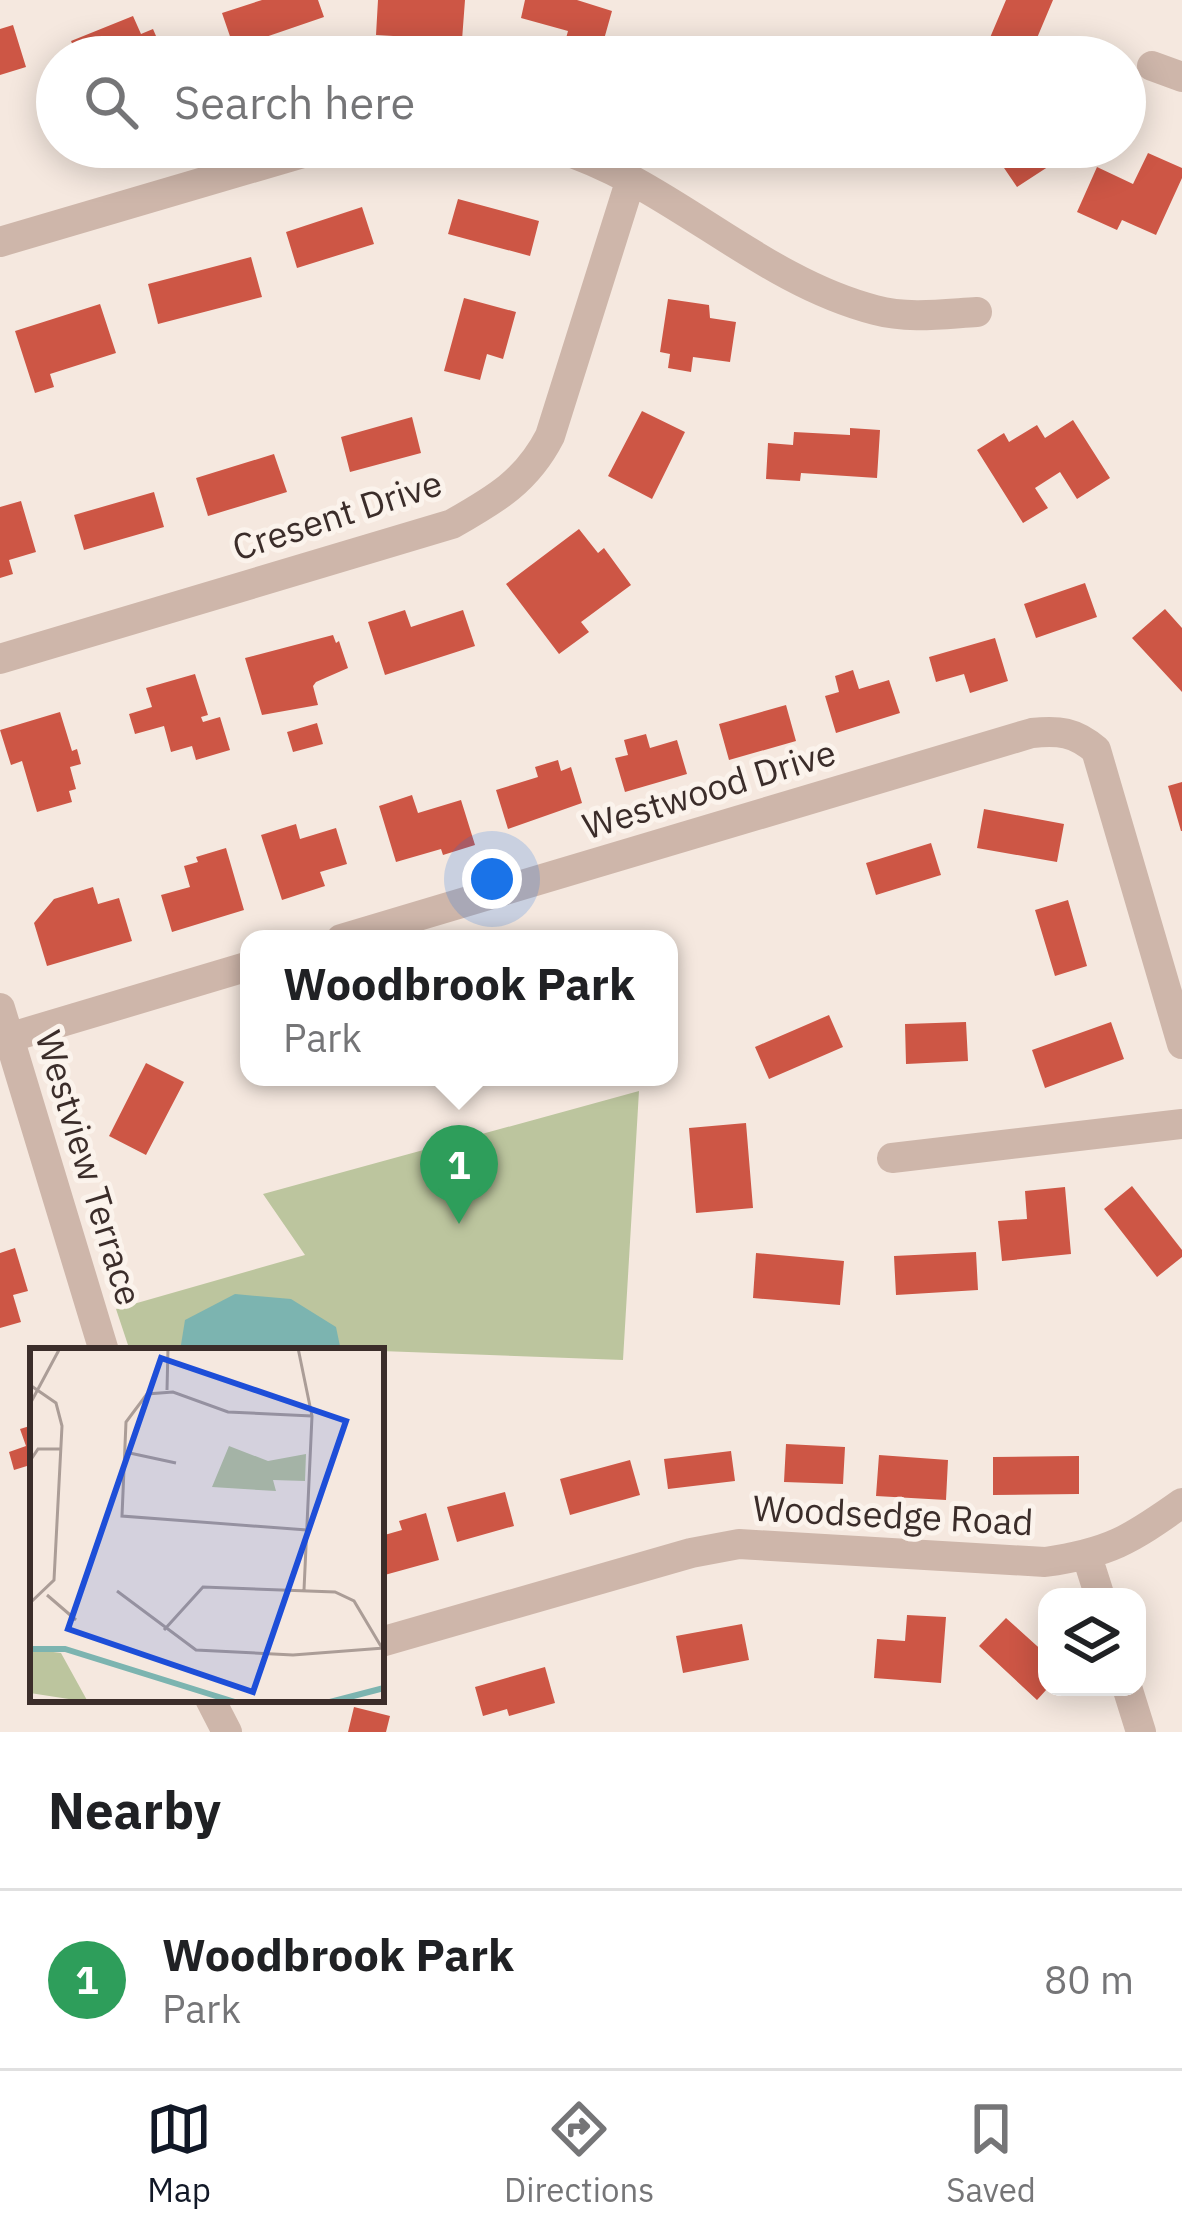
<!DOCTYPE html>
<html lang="en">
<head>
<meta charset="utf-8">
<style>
  body { margin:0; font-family:"IBM Plex Sans",sans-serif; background:#f6f6f6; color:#202124 }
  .controls { position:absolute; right:36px; bottom:36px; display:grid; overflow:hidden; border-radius:24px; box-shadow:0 6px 30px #0003 }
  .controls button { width:108px; height:108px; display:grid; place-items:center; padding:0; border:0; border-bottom:3px solid #e0e0e0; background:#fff; color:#202124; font:60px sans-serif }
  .you { position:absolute; left:492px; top:879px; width:42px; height:42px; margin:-30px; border:9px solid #fff; border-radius:50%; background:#1a73e8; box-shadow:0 0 0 18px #1a73e833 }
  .badge { display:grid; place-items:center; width:78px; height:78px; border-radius:50%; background:#111827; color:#fff; font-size:39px; font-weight:700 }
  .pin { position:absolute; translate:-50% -99px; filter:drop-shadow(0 3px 6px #0008) }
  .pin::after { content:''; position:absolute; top:63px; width:42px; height:36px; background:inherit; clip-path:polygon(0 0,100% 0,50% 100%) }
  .popup { position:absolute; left:240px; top:930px; width:438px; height:156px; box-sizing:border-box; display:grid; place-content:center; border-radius:24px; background:#fff; filter:drop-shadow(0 3px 9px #0005); font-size:39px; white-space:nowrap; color:#757577 }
  .popup b { font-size:45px; color:#202124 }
  .popup::after { content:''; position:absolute; left:50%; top:100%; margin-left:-24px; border:24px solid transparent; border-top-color:#fff }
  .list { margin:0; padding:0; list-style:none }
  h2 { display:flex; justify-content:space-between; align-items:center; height:156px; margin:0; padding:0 48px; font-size:51px }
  h2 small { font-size:39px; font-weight:400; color:#757577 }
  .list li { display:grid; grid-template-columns:78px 1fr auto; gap:36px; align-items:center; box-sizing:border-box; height:180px; padding:0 48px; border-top:3px solid #e0e0e0 }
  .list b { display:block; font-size:45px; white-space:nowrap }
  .list p { margin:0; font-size:39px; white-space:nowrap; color:#757577 }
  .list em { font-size:39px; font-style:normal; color:#757577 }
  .icon { flex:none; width:66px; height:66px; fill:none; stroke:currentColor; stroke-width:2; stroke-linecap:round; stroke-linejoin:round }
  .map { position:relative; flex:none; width:1182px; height:1732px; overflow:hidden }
  .search { position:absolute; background:#fff; box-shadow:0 6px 30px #0003; left:36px; right:36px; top:36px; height:132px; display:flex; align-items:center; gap:30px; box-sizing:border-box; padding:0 42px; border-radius:66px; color:#757577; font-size:45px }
  .sheet { height:336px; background:#fff }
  nav { display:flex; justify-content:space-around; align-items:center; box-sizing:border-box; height:168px; border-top:3px solid #e0e0e0; background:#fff; font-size:33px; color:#757577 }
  nav a { display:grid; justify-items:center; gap:6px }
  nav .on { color:#111827 }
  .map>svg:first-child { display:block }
</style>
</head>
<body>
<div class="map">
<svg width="1182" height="1732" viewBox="0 0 1182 1732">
  <rect width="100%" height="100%" fill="#f5e8df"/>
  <path fill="#bcc59e" d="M639,1091L623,1360L381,1351H130L116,1309L305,1255L263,1194Z"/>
  <path fill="#7cb4b0" d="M235,1294L291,1299L336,1327L341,1351H180L185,1320Z"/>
  <path fill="#cd5645" d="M262,0H318L324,17L234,48L222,13Z
    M378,0H465L462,40L376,35Z
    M525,0H577L612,11L599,57L562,53L568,31L521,18Z
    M1006,0H1053L1029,57L989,40Z
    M133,16L141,34L153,29L165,57H78L71,41Z
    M13,25L26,67L0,75V29Z
    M1003,147H1052L1060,159L1017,187L1002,165L1011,159Z
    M1148,153L1182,168V178L1156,235L1122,220L1117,230L1077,212L1097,167L1133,184Z
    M458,199L539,221L530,256L448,234Z
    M362,207L374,244L297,268L286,232Z
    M251,257L262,297L158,324L148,284Z
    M464,298L516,312L503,359L487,354L480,380L444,371Z
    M668,299L709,305L710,318L736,322L730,362L693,357L691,372L668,368L670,354L660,352Z
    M100,304L116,353L50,374L54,387L35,393L15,331Z
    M642,411L685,432L652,499L608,476Z
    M412,417L421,453L350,472L341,437Z
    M1073,420L1110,478L1077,499L1060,472L1035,488L1048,508L1023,523L977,450L1004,433L1009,442L1037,425L1045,438Z
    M850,428L880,430L877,478L801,473L800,481L766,479L768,443L793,445L794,432L850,435Z
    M274,454L287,492L208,516L196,478Z
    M154,492L164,527L84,550L74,515Z
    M21,501L36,552L9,560L13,574L0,578V507Z
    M579,529L598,553L604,548L631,585L581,622L589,632L559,654L506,584Z
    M1085,583L1097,617L1036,638L1024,604Z
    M1165,609L1182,628V692L1132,638Z
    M405,610L411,627L463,610L475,646L385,675L368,622Z
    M333,635L336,643L339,641L348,668L316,682L313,686L318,705L262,715L245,658Z
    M995,638L1008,681L970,693L964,674L936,682L929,657Z
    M853,670L859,689L889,680L900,713L836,733L825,696L839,692L835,676Z
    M195,674L208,715L201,717L203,722L220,717L230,750L196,760L192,746L171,752L164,726L135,734L129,714L152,707L146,688Z
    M786,705L796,741L729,760L719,724Z
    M60,712L72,751L77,749L81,764L70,767L76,789L69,791L72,802L37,812L22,761L11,765L0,730Z
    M317,723L323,744L293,752L287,732Z
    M646,734L650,748L677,740L687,774L625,792L615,758L628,755L624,740Z
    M558,760L561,771L571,767L582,803L508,829L496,790L538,777L535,767Z
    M1182,782V831H1181L1168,786Z
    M412,795L418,813L461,800L475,845L443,855L441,849L396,862L379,806Z
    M984,809L1064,824L1057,862L977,848Z
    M296,824L300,839L336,828L347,864L320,872L325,886L282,900L261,835Z
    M931,843L941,875L876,895L866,863Z
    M226,848L244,910L172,932L161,895L190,887L184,866L198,862L196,857Z
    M93,887L98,904L119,898L132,941L47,966L34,923L54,899Z
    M1068,900L1087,966L1055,976L1035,910Z
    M829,1015L843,1047L769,1079L755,1047Z
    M966,1022L968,1061L906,1064L905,1024Z
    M1111,1022L1124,1059L1045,1088L1032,1050Z
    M146,1063L184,1082L146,1155L109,1136Z
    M746,1123L753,1208L696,1213L689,1128Z
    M1132,1186L1182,1250V1257L1157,1277L1104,1209Z
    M1065,1187L1071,1254L1002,1261L998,1221L1027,1219L1025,1191Z
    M15,1248L28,1291L13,1295L21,1322L0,1328V1253Z
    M976,1252L978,1290L896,1295L894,1256Z
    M756,1253L844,1261L840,1305L753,1298Z
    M33,1425V1480H32L27,1466L14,1470L9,1452L26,1446L20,1429Z
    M786,1444L845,1447L843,1484L784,1482Z
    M731,1451L735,1481L668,1489L664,1459Z
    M879,1455L948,1460L946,1500L876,1496Z
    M1079,1456V1494L993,1495V1457Z
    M630,1460L640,1495L570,1515L560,1479Z
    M505,1492L514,1526L457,1542L447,1507Z
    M426,1513L439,1560L381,1576V1536L402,1530L399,1521Z
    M907,1615L946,1617L941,1683L874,1678L877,1639L905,1641Z
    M1006,1618L1047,1655V1689L1037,1700L979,1646Z
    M742,1624L749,1660L683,1673L676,1636Z
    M545,1667L555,1703L509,1716L507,1709L483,1716L475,1687Z
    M354,1707L390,1716L386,1732H348Z"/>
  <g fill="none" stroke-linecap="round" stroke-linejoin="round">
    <path stroke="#ceb6aa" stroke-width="30" d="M1152,66L1182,77
      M554,147C669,181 758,280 875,310C908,319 943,314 977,312
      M0,242L323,147
      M0,659L452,524C496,499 527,481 550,436L630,182
      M341,939L1032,733C1059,730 1075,732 1096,750L1182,1044
      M0,1008L104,1351
      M8,1038L249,966
      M892,1158L1182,1124
      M1087,1556L1100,1597
      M381,1642L691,1553L739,1544L1045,1562C1109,1553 1130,1540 1182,1503
      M1127,1687L1141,1732
      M210,1699L227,1732"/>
  </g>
  <g text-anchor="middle" stroke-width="10" stroke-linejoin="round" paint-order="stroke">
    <g font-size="36" fill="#3b2d2a" stroke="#fbf3ec">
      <text transform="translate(337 515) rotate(-18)" y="13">Cresent Drive</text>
      <text transform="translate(709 789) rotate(-17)" y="13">Westwood Drive</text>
      <text transform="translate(89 1168) rotate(73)" y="13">Westview Terrace</text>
      <text transform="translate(893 1515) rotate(3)" y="13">Woodsedge Road</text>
    </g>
  </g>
  <g transform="translate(30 1348)">
    <rect width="354" height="354" fill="#f5e8df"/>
    <path d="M199,98L238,113L276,106L275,133L243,132L246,143L182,139ZM0,301L31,305L58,354L0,345Z" fill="#bcc59e"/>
    <path fill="none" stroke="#7cb4b0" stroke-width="6" d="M0,301H35L205,354M300,354L354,340"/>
    <path fill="none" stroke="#ab9d97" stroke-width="3" d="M268,0L282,68L274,242M0,37L26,55L32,78L24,232L0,255M137,42L138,0M0,56L30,0M95,104L146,115M0,113L8,101H31M277,182L92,168L96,74L117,46L143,44L198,64L282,68M87,243L166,302L263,307L354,300M17,247L46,272M134,282L173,239L305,244L324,253L352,300"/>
    <path fill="#1d4ed8" fill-opacity="0.15" stroke="#1d4ed8" stroke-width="6" d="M131,10L316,73L223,344L38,281Z"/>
    <rect width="354" height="354" fill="none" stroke="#3b2d2a" stroke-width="6"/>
  </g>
</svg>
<div class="controls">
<button><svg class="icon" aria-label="layers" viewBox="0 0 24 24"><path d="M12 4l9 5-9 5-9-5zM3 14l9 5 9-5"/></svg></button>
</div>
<div class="you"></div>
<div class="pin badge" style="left:459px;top:1224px;background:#2e9e5b">1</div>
<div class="popup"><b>Woodbrook Park</b>Park</div>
<div class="search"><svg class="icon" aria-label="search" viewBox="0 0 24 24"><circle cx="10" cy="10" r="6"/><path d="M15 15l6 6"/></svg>Search here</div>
</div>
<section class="sheet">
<h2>Nearby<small></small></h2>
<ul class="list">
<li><span class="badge" style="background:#2e9e5b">1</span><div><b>Woodbrook Park</b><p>Park</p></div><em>80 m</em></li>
</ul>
</section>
<nav>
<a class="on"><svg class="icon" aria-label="map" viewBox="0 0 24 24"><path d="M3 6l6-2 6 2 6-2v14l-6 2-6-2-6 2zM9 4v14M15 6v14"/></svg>Map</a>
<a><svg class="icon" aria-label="directions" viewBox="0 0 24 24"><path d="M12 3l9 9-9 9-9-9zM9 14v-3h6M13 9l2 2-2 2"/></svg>Directions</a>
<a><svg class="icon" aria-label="saved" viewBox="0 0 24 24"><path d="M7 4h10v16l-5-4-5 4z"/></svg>Saved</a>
</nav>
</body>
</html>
